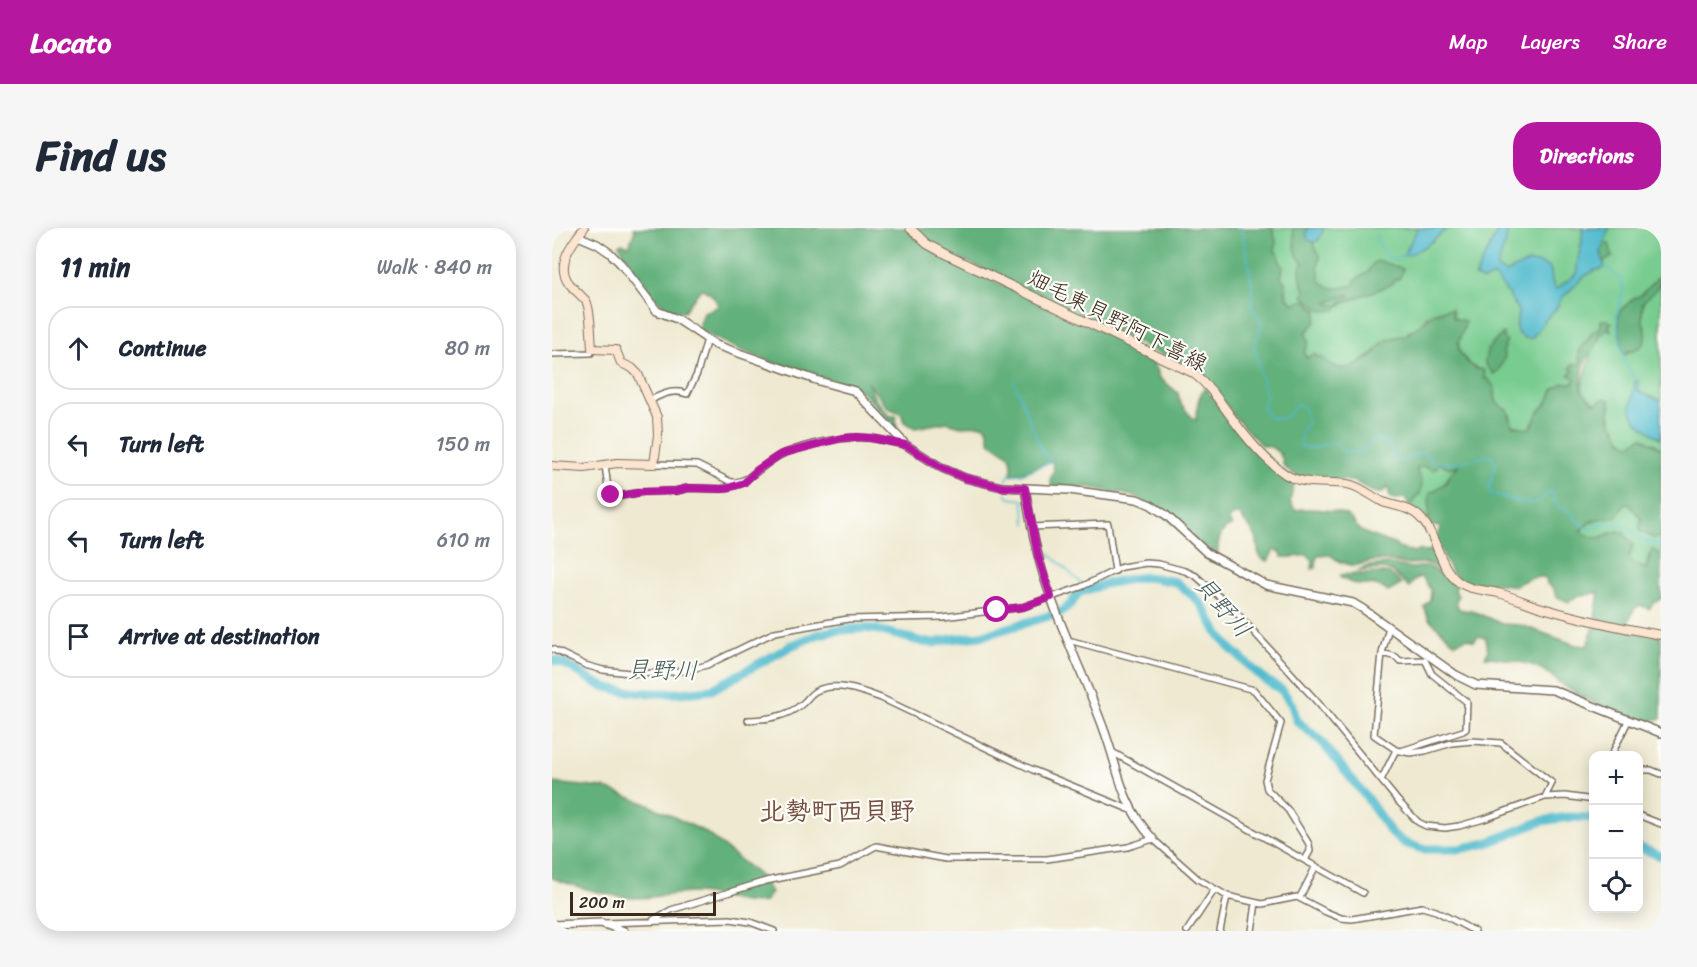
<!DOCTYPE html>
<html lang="en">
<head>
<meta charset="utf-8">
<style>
  body { margin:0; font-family:Sriracha,"Klee One",sans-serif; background:#f6f6f7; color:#1f2937 }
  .controls { position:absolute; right:18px; bottom:18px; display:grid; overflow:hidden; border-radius:12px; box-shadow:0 3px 15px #0003 }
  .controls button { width:54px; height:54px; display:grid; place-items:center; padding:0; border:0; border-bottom:2px solid #e0e1e3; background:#fff; color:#1f2937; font:30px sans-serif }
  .scale { position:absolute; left:18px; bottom:15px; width:146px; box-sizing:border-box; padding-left:6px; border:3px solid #3b2a1e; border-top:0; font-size:16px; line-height:21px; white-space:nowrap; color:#3b2a1e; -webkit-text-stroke:4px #fdfcf7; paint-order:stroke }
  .stop { position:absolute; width:18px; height:18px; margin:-14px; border:4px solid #b5179e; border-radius:50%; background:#fff }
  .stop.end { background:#b5179e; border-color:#fff; box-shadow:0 2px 6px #0008 }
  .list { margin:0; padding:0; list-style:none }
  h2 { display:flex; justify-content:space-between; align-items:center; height:78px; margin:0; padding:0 24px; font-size:26px }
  h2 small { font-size:20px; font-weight:400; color:#747a83 }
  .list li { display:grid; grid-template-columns:39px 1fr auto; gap:18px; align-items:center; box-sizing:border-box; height:84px; margin:0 12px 12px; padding:0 12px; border:2px solid #e0e1e3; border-radius:24px }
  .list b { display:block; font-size:22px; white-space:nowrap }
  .list em { font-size:20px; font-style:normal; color:#747a83 }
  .icon { flex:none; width:33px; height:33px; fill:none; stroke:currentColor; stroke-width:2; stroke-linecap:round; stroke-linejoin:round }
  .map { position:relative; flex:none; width:1109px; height:703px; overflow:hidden; border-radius:24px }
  header { display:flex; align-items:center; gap:36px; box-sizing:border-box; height:84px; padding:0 30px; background:#b5179e; color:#fff }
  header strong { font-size:28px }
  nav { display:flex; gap:33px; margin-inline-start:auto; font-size:21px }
  .intro { display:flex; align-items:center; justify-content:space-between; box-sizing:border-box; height:144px; padding:0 36px }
  h1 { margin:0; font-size:42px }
  .button { padding:15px 27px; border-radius:24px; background:#b5179e; color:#fff; font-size:21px; font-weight:700 }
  main { display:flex; gap:36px; padding:0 36px }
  aside { flex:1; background:#fff; border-radius:24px; box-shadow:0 3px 15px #0003 }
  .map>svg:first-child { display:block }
</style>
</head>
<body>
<header>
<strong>Locato</strong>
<nav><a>Map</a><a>Layers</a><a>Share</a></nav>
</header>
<div class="intro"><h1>Find us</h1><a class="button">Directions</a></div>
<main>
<aside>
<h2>11 min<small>Walk · 840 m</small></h2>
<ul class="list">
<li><svg class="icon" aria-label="ahead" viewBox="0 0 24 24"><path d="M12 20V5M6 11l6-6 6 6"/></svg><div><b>Continue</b></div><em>80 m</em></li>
<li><svg class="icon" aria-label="left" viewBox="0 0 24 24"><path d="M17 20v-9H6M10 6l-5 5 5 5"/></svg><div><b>Turn left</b></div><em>150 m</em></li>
<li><svg class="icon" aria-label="left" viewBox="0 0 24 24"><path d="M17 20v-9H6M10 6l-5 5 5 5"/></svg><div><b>Turn left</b></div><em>610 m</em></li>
<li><svg class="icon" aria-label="arrive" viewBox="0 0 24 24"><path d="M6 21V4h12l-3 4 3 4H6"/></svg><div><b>Arrive at destination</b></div></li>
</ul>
</aside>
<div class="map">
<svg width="1109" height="703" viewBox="0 0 1109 703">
  <rect width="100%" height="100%" fill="#fdfcf7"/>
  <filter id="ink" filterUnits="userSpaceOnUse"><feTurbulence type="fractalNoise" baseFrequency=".0167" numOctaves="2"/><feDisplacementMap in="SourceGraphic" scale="12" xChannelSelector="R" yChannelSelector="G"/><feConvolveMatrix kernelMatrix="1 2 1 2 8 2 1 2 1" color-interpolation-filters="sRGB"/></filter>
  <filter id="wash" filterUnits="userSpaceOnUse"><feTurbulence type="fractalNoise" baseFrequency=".008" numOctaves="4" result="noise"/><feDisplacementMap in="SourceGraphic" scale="24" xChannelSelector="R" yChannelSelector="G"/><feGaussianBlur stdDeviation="1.35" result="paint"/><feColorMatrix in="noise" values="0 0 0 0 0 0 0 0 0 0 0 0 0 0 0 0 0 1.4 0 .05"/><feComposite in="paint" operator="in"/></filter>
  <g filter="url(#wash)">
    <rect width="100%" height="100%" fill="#eee9d0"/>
    <path fill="#78cc90" stroke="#5a7b57" stroke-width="1.5" d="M720,0H1109V46L1088,68L1070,80L1066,90L1071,126L1081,123L1093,98L1090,93L1091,73L1100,66L1109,54V173L1087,164L1086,153L1083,154L1080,186L1090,197L1109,211V221L1102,215C1095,216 1085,218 1078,217C1066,214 1055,187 1059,177C1011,176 1037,147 1040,122C1045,116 1049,113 1047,105H1051L1055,101L1058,102L1056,92H1051L1050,99C1040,105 1036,111 1028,120L1029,135C1020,139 1024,147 1022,155L998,169L977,201L960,197L958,186L944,174L943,162L932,152L933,143C920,140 904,128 907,113C908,107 912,101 913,95L901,89V84L895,81L878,85L867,98L856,104L854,108L838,111L829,116L823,124L801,140H786L777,137L763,126L754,130L752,123L757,114L754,105L759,99L765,82L753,72L742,76L735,69L733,54L729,50L727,27L723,23L724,14Z
      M886,235L898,239L909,236C896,248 886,263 880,278C878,283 878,288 876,293L872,286L857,277L861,275L864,241L869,238L877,240Z
      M1073,275L1078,276L1089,290L1088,303L1102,310L1109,309V328L1097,326L1094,341L1080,335L1077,329L1080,322L1060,304C1045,313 1042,312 1028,303C1032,300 1036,295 1040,293C1057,285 1062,298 1073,275Z"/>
    <path fill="#62b07a" stroke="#4e6d4c" stroke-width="1.5" d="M81,0H353L383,25L595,125L604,139L608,150L626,165L628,175L641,191L644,192C644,182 646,167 653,160L685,200L741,253L742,257L738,273L743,282C755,280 787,281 797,289C802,293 804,300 809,303C820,309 833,312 844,317L846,320L863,324L867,322L873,324L878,322L884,325L891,340L888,342L876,335L853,336L838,333H821L802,338L788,334L778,327L765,328L764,340L760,341L761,333L755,327C748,328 735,330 730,329L729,324L722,322L716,333C702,329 708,320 704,309C700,301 691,292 686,285L676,291L680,298C668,300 665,315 666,326H663L658,320L651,318L586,269L537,259L500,258L498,252L502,242L500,233L469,245L459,246C463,224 453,225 438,214L435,199L431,197L409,198L395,194L363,200L352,194L349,185L336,180L315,154L323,171L338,188H344L345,200L343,199L309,162L265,148L259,144C231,142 168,115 146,100L152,84L166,79C165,71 157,62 149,61L131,84C128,83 124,84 121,83C105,79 77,32 67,17L70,15L77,18L83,2Z
      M361,0H720L724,14L723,23C728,28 726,34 731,38L729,50L733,54L734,69L742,76L753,72L765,82L764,94L754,104C756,113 758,117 752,123L754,130L763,126L765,129H769C773,131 777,136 780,137C796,147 810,134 822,126C825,123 827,118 831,115C837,110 845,108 853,108C857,104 861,103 866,99C877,88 882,82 900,81L901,90L913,93V95L906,115L907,123L915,134L924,141L932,142V151L935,150C952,165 932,171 956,182L960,197L977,201L980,199L985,186L996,174L1001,162L1011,155H1022L1023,151L1017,147L1022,142L1018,141L1020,137L1029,135V131H1027L1028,120L1037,112L1039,105L1049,99V92H1056L1060,95L1056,97L1059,102L1055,101L1050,106L1047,105C1049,115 1040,122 1036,129C1030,139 1029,151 1029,162L1039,173L1044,176L1053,170L1058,173L1057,183L1058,190L1070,212L1078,217L1090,209L1109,221V309L1102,310L1088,303L1089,290L1077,276L1073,275C1061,300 1058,285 1040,293C1036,295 1032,300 1028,303C1050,316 1045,308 1066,303L1071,304L1081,317L1077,329L1080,335C1085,336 1089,340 1094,341L1100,321L1109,328V371L1101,375L1097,381L1088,377C1077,382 1081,391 1074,397L1043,390L1047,364L1035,367H1027L1017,374L1005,369L1001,360L995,356L994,350C987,347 970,352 964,358L941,355L929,359L910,354L898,342L884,311L889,300L887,298L878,299C877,295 877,270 878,265L894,255L898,246L907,237L898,240L886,235L885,240L880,242C874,238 871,237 864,241L870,254L868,266L863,269L862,273L857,277L853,270L842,271L838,269L836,259L830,265C817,266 811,255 799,253C776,249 749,258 731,237V232L727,225L719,219L709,217L682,188L659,157L652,149L635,138L386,20Z
      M741,0H756L755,9L760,14L768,28L766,37L768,53C782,64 787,60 802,57L803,52L815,45L822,34L828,33L851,41L848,50L841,53L840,56C823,64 804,68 789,77L787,75L797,67H794L776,75L779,77H787L784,82L771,83L751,68L753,62L749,53L748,40L752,35C742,29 742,12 741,0Z
      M1052,14L1058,17L1060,29L1051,34L1049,24Z
      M1109,46C1109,59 1100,65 1091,74C1090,80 1089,88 1091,94C1095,109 1096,121 1076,123L1074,127L1071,126L1066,90L1068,83L1082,70L1088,68Z
      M951,105V110L955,113L952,118L953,120L951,124L953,129L946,144L941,146L933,135L935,122Z
      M836,336L860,340L876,338L905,357L903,362L906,368L904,374L907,381L923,384L950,396L969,397L1024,417L1035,418L1041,401L1046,398L1109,409V491C1103,491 1096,493 1090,493C1068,490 1029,468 1009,456C1003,452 998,445 991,442C978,435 947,429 933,429L936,423L934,410L926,408L922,413L915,410L903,415L877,391L872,379L878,372L879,362L870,349L865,350L857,359L840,344L832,341L805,343L816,338Z
      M831,345L838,346L850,356L836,364C828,356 818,357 808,357C801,356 793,352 788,349V347Z
      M0,555L52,560L93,575L153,604L208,648L219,664L213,674C191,678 167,666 145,665C123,664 105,670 85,670C63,670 21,658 0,650Z"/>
    <path fill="#51bbce" stroke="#467276" stroke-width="1.5" d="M756,0H772L766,13L762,14L756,12L754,6Z
      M866,0H895C885,11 866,25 851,28Z
      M947,0H956L954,14L945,40L954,45C971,37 979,29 998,40L1001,57L1004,61L1025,46C1023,30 1033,16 1030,0H1057L1049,24L1053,40L1042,43L1033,48L1010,70L1004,81L995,90L980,110H972L965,104C963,97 966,91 966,84C965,78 947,52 941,48L932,53L923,49Z
      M1086,153L1087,164L1109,173V211C1099,204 1078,193 1079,179C1079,171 1083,163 1083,154Z"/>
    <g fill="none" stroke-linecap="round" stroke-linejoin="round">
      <path stroke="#51bbce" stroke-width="1.5" d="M687,0L691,6L700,56L699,78L709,93L708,105L702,118L714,169L711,180L717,189C733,193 736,190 744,176L751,178L756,194L749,204V218C761,225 771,213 782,215C786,216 789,222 793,224H808L824,211L836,214L841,231L850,234L865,226L872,224C874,226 876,229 878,231C891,242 925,228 940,228C949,244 933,252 938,266C956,269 984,285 995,265L999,263L1002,266V273L1005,278C1018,280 1024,294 1036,301L1057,295L1074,298L1091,312L1109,318
        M824,8L829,20L837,30L842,31L852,26
        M1052,40L1057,41L1070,52L1071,63L1065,86L1066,99L1072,134L1085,154
        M454,253L457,247L469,246L499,234L489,221L462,153
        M454,265L457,270L471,272L474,296
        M489,318L530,356
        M236,413L241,417"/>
      <path stroke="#51bbce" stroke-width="9" d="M0,432C17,435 31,448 46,456C71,468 131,466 159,462L241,417L267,406L281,403L313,400L326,402L371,414L383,415L399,411L429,408L507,385L519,376L526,365L552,356L591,349L603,350L624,354L641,368L650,377L665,404L677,419L713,452L730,462L740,477L745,493L768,512L815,570L839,605L852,615L871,621H908L935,615L990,593L1016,589L1042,590
        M1086,619L1109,628"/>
    </g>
  </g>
  <g filter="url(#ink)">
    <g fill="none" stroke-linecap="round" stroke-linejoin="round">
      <defs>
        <path id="minor" d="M0,126L39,125L40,121
          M98,173C109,166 123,161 135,166L145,146L155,111
          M102,236L145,237L179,254C199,255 213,233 231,226C254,216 292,207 317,210C329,211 342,215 354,217
          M53,237L56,260L62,269L91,264L124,263L137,260L169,261L188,256
          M479,299L556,296L563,343
          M837,399L830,425L822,507L844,522L858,525L873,523L900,515L920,513L949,515L1000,555L993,569
          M516,414L520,413L702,462L729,495L713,552L715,561L736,582L757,616L758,623L753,632
          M0,421L33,437L51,442L87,446L132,443L155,437L223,404L296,391L391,389L471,379L529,359L570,339L594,335L607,336L633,343L644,348L682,382L767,476L846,573L866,594L874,598L893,600L907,598L932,591L993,569L1013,568L1042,572
          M830,425L844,429L848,433L873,432L880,446L915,474L914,501L911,503L849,523
          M196,492C216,491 235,489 250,476C255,472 258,466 264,463C284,453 310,463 329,470L481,542L579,582
          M560,524L811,665
          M1059,528L1077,491
          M1086,542H1099L1109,546
          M829,552L844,522
          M1086,587L1109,596
          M748,669L764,638
          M101,692L119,682L214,653L288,638L324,618L394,631H495L576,619L601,611L646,651L675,668L710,676L745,669L774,684L789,690L800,691L870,679L884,683L922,703
          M52,695L178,691L198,694L222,703
          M635,703L663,661
          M668,703L675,668
          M700,703L704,675"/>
        <path id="tertiary" d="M29,4L26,8L45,16L58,25L69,36L105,83L125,91L164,117L267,153L303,163L354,217L390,240L413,250L450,259L517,262L585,271L599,277L614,287L655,325L714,357L801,375L811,381L904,447L924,457L1001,462L1109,505
          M473,260C478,293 484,326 495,358C511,406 534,452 551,499C568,544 567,573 601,611
          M0,697L49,695L72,703"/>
        <path id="secondary" d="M358,0L375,16L395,27L641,145C656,156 666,171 677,186C692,207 711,231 733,246C751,258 774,253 795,256C808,258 819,268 831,274C839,277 849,278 857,282C884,293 883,334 904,352C917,363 931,361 946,365C963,369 978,377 994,381C1032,392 1070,400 1109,407
          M0,238L32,240L65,235L102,236L106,207L105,189L86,146L80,140L69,135L64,122L40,121C39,109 39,81 34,73C29,67 22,62 17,55C3,37 20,15 32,0"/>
      </defs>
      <use href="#minor" stroke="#7a6d5c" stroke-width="8"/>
      <use href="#tertiary" stroke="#7a6d5c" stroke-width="10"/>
      <use href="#secondary" stroke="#7a6d5c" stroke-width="10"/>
      <use href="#minor" stroke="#fff" stroke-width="5"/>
      <use href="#tertiary" stroke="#fff" stroke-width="7"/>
      <use href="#secondary" stroke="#fce5d0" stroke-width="8"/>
    </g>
  </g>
  <g fill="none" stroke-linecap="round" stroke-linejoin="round" filter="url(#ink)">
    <path stroke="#b5179e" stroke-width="8" d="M59,267L62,269L91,264L124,263L136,260L173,261L192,255L205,242L229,226L290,210L305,209L319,210L354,217L390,240L413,250L450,259L473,260L486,328L499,369L471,379L445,382"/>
  </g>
  <g text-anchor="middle" stroke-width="4.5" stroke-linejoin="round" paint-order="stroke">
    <g font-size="22" fill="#3b2a1e" stroke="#fdfcf7">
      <text transform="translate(566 92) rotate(27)" y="8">畑毛東貝野阿下喜線</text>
    </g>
    <g font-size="24" font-style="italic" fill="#435d5c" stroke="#fdfcf7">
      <text transform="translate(671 379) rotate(49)" y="8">貝野川</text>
      <text transform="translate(110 442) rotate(1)" y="8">貝野川</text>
    </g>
    <g font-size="26" font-weight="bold" fill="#744e3f" stroke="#fdfcf7">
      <text x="285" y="592">北勢町西貝野</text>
    </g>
  </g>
</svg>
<div class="controls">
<button>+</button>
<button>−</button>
<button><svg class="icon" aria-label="locate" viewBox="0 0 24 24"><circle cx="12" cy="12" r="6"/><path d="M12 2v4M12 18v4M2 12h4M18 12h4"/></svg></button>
</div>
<div class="scale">200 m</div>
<div class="stop" style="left:445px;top:382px"></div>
<div class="stop end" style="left:59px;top:267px"></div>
</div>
</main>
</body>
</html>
